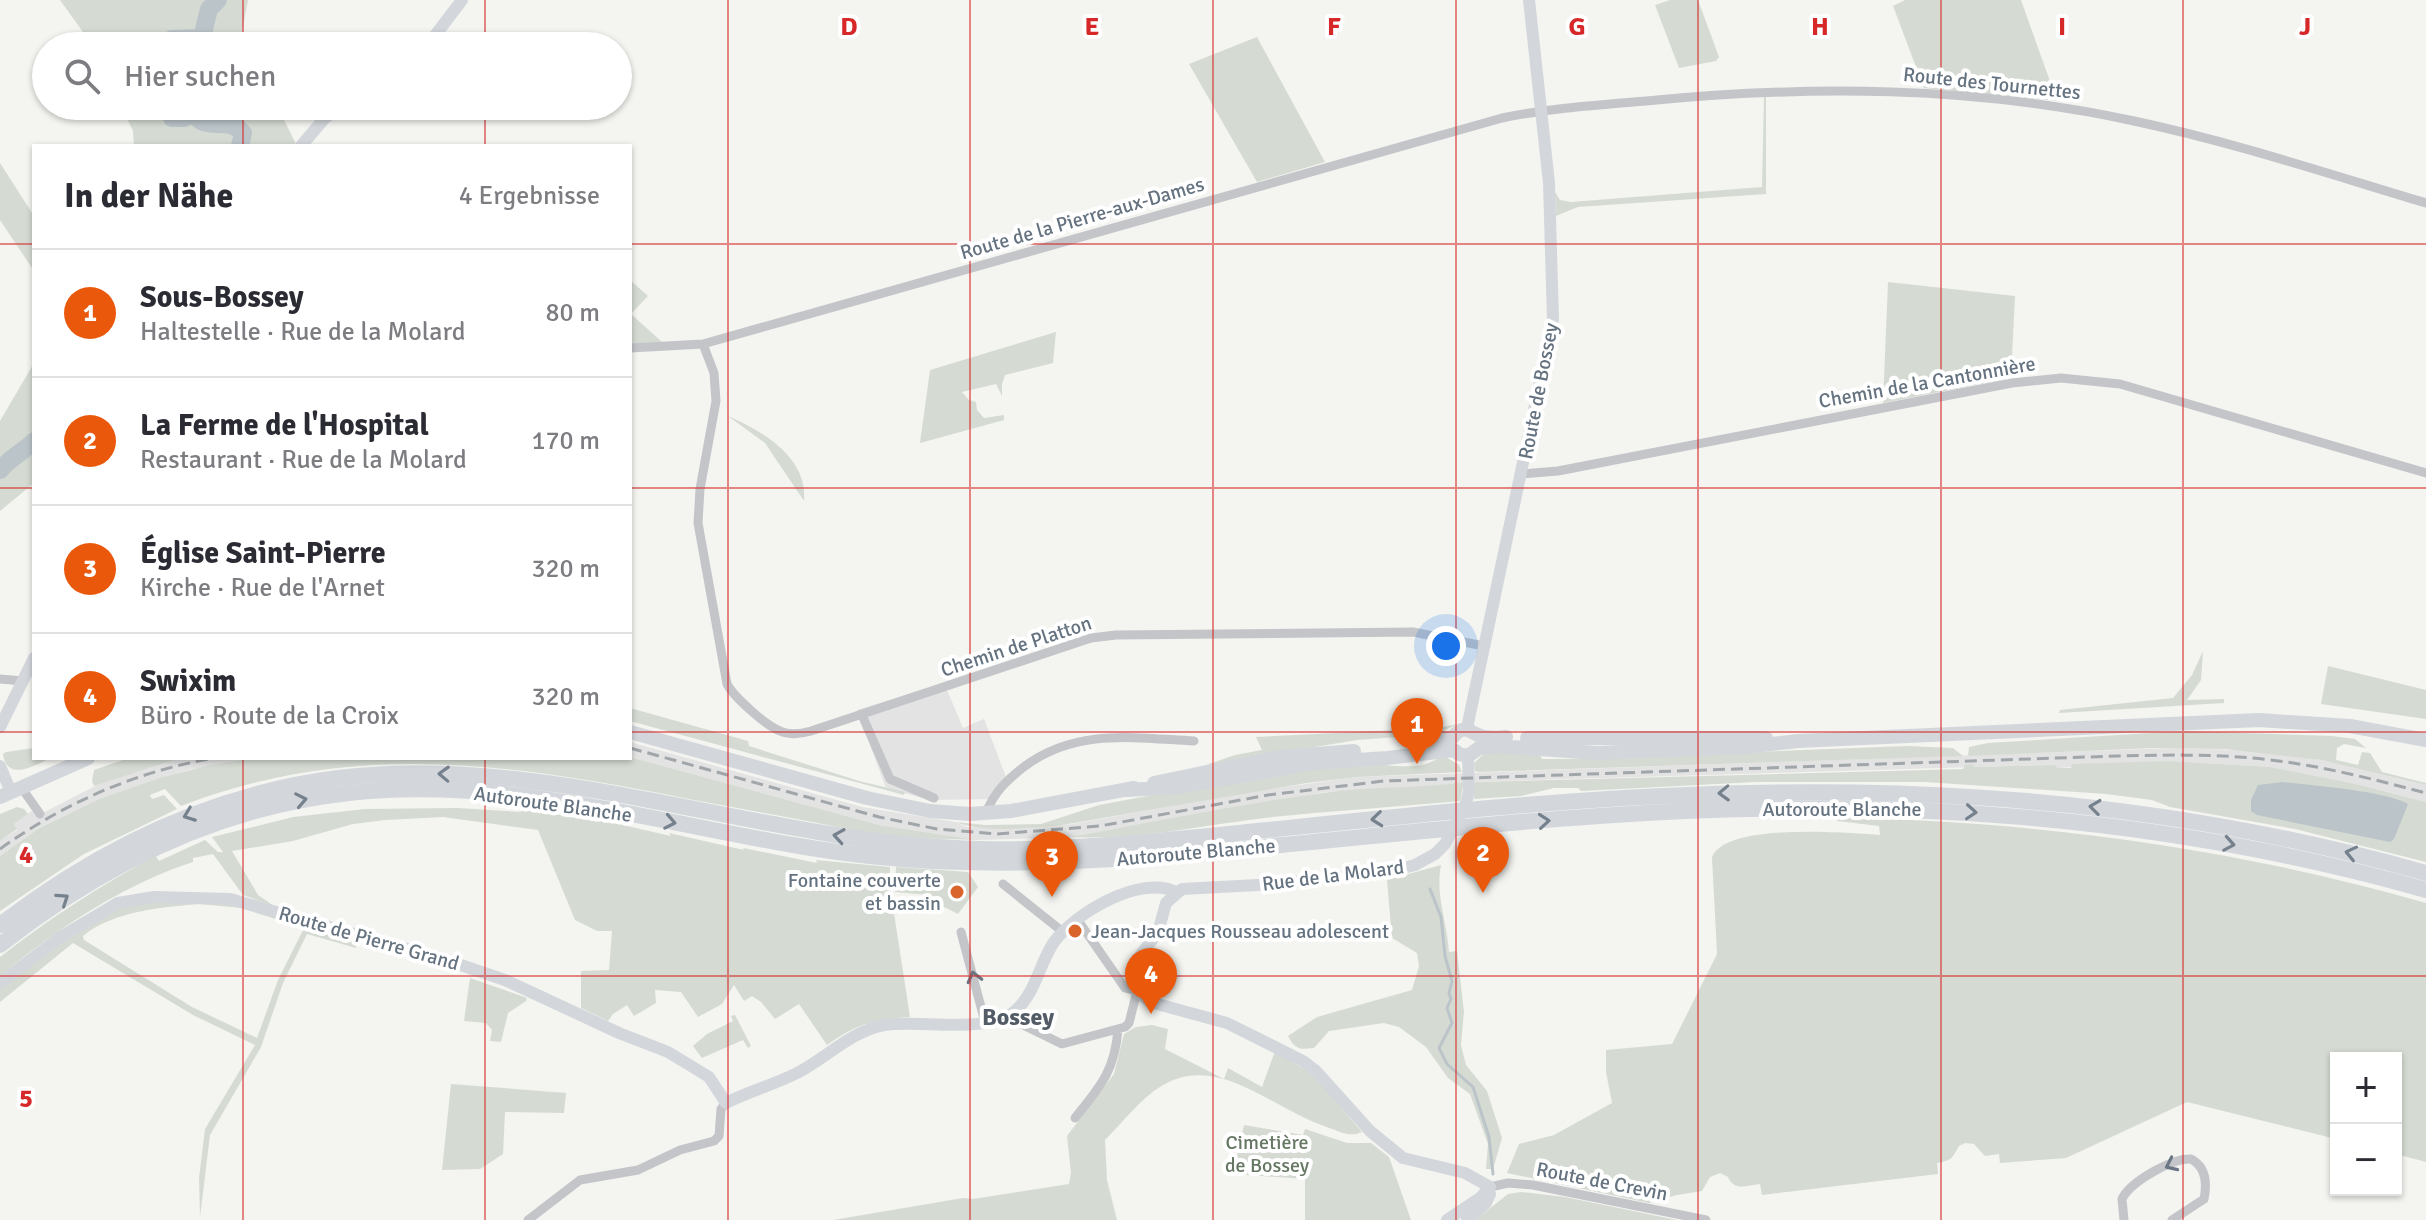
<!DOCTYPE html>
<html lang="de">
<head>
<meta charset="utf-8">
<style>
  body { margin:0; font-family:Signika,sans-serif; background:#f2f2f3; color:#2b2b33 }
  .controls { position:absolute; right:24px; bottom:24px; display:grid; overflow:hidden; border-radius:0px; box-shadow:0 2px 6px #0004 }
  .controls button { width:72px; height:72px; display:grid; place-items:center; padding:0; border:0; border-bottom:2px solid #e1e1e2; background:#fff; color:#2b2b33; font:40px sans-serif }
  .you { position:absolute; left:1446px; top:646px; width:28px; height:28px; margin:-20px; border:6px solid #fff; border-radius:50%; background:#1a73e8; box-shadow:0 0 0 12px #1a73e833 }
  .badge { display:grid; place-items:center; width:52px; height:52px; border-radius:50%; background:#ea580c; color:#fff; font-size:26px; font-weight:700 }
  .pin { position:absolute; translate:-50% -66px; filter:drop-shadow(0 2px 4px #0008) }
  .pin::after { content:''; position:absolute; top:42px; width:28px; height:24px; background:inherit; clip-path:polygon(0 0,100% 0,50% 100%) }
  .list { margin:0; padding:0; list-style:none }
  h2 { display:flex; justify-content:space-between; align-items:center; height:104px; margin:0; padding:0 32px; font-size:34px }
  h2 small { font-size:26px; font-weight:400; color:#7c7c81 }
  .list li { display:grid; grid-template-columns:52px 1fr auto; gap:24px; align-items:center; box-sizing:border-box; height:128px; padding:0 32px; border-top:2px solid #e1e1e2 }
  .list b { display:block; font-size:30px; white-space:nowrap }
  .list p { margin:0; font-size:26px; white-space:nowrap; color:#7c7c81 }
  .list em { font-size:26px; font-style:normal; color:#7c7c81 }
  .icon { flex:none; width:44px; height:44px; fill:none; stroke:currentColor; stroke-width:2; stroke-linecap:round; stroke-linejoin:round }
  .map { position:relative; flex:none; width:2426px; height:1220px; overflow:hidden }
  .search { position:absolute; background:#fff; box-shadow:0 2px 6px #0004; left:32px; top:32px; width:600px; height:88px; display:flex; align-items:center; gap:20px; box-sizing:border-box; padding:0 28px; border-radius:44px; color:#7c7c81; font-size:30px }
  .panel { position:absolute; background:#fff; box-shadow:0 2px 6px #0004; left:32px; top:144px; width:600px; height:616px; border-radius:0px }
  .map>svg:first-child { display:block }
</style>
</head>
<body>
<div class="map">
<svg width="2426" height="1220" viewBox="0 0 2426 1220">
  <rect width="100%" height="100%" fill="#f4f4f1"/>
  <path fill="#e2e3e2" d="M944,683L963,728L984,719L1007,780L992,799L930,800L886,788L857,710Z
    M630,742L862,807L955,822L967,827L1021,828L1072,824L1255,791L1357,777L2175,748L2242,750L2321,760L2426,785V802L2356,784L2271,767L2170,761L2057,768L2056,765L1974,767L1464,782L1433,786L1326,792L1070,837L977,840L879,825L630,757Z
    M180,758H257L188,770L99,799L40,827L0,856V841L17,830L14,824L32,811L37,816L101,783Z"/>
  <path fill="#d5dbd2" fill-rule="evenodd" d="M60,0H248L242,31L247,46H93Z
    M1670,0H1698L1719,57L1716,61L1679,68L1655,5Z
    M1905,0H2021L2057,101L1924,88L1893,6Z
    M1257,37L1325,162L1257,182L1189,64Z
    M1764,96H1766V194L1578,207L1556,216L1555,192L1560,200L1571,202L1762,187Z
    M121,106H277L296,144L134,146L133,131Z
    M0,163L34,216V271L0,220Z
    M630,280L648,296L631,314L662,342L630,344Z
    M1888,282L2015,296L2011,378L1883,403Z
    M1056,332L1053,363L1005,375L1002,384V396L996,384L962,392L969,400L976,402L977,410L984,418L1004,415V420L920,443L930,370Z
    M34,363V483L0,511V421Z
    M728,416C762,431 808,457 804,501L765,443Z
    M2203,651L2201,680L2187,700L2224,699V703L2059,713L2060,710L2173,698L2192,675Z
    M2328,666L2426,690V719L2321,704Z
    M630,708L748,741L749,746L859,781L905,792L904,795L630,721Z
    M1458,724L1437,734L1357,740L1206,765L1235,755L1262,750L1256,737L1436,728Z
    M2183,731L2332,736L2355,739L2366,748L2344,744L2337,748L2336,760L2358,765L2362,752L2370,753L2382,772L2426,783V785L2321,760L2226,749L2154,748L1968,756L1969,747L1988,743Z
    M1907,746L1953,748L1963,756L1479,772L1475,771L1474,763L1487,751L1538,752L1542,759H1569Z
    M34,748V758H50C34,766 7,782 3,754L6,752Z
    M630,757L879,825L977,840C941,838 902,840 868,833C808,821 748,810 689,799C512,764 354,739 181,806L165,789L150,795L152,799L164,795L177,809L84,854L0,911V856L39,828L99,799L160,778L210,765L257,758Z
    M1446,757L1459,765L1462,772L1357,777L1307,783L1056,826C1024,828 985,833 955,822L985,825L1041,824L1099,805L1250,777L1372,763C1384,766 1416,768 1426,764C1434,761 1437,758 1446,757Z
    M129,758H180L94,786L92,781L94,770Z
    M2170,761L2271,767L2356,784L2426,802V862L2295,829L2170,807L2152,800L2106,794L1925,782H1756L1581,791L1578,788H1554L1521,796L1474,799L1475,782L1963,769L1965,765L1972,764L1974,767L2056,765L2057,768H2071L2072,764Z
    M1464,782L1460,801C1395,807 1329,811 1264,818C1200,826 1135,840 1070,837C1154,822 1238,804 1323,793C1370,786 1417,789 1464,782Z
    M17,807L24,809L28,814L14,824L17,829L0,841V814Z
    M457,808L521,812L522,808L598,822L596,819L671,836L669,833L744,850L743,848L817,863L816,860L890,867V887L910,1017C873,1019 857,1024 827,1045L799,1004L775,1019L761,1002L752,996L744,1001L734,985L722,1004L698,1017L681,992L655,990L656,1003L634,1016L627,1005L613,1014L608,1021L581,1008V971L609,970L612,931H597L575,920L538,830L443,817L386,820L353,824L293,841L232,851L258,895L274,906L243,895L213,854L193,858V862C122,885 57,929 0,976V957C49,919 100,885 156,856L159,861L205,840L218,852H223L212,837L293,817L365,809Z
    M1837,818C2030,820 2240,849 2426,903V1162L2396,1154V1058H2336V1139L2187,1102L2066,1158L2000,1163L1999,1154L1985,1156L1974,1144L1965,1143L1959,1146C1952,1158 1953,1160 1937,1163L1938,1174L1762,1195L1760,1184C1745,1186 1734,1191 1728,1177L1720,1173L1710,1177L1702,1191L1677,1195L1649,1203L1507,1173L1519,1144L1554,1135L1612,1103L1606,1072V1050L1672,1044L1717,954L1712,857C1727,822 1847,833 1880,835L1879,826L1837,821Z
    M1441,865C1435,894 1447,922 1449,952L1457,951L1464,1012L1461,1045L1466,1065L1487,1091L1502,1138L1493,1169H1486L1488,1144L1470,1094L1448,1078L1426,1047L1399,1027L1384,1023L1329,1031L1314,1048C1299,1050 1295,1049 1288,1036L1317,1017L1412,990L1419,966L1417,953L1392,938L1387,880Z
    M896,867L968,872L978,887L958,914L940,905L937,899L931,904L929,895L895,892Z
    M144,902L228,904L357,941L356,948L307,934L283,983L261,1047L210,1135L200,1217L199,1178L205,1129L255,1045L193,1015L73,943L0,1002V989C39,957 93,909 144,902ZM200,904L241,908L304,928L278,980L257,1038L192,1007L84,940L83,936C113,911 163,907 200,904Z
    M470,978L527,998L526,1001L508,1013L501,1042L490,1041L492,1030L486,1023L464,1021Z
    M735,1015L751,1046L748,1048L743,1040L702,1058L693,1046L707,1034L733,1021L731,1016Z
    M1152,1025L1168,1029L1165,1049L1224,1079L1228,1068L1262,1087L1275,1051L1312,1074L1362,1132C1350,1138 1338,1131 1327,1127C1275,1111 1219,1052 1163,1085C1141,1098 1123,1122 1105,1140L1107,1180L1117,1220H833L963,1198L973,1199L1069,1184L1071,1173L1067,1136L1114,1074L1124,1034L1136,1027Z
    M451,1084L566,1093L564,1113L505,1112L503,1154L480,1169L442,1170Z
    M1244,1125L1303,1135L1305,1129L1347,1143H1371L1389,1157L1411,1220H1305V1179L1233,1174Z
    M1521,1192L1565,1197L1677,1220H1475L1508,1194Z"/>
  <path fill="#bbc4c9" d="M2282,782C2310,785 2387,791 2408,804L2394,839L2390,842L2257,815L2251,811V800L2258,785Z"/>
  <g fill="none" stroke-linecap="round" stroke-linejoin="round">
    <path stroke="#bbc4c9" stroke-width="3" d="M1430,889L1441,917L1445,956L1452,981L1449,993L1451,999L1447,1008L1452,1023L1439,1048L1447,1064L1473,1087L1489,1137L1493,1174"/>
    <path stroke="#bbc4c9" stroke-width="18" d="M164,46L172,39L202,38L209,9L218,0
      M174,106L171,113L172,118H184L191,114C195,116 199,120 203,122C219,127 230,119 243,133L240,146
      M0,470C10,458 23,452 34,441"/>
    <path stroke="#c3c5c9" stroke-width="9" d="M703,344L714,373L716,401L700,489L698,523L727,684C734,697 765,725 780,731C789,735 801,734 811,731L1091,638L1116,635L1413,632L1484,646
      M630,348L703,344L1502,118C1550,108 1598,105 1646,101C1810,85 1973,86 2134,121C2233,142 2329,174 2426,203
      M1522,474L1558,471L2012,383L2061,378L2120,384L2426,473
      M0,679L23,681
      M862,715L890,779L934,798
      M21,787L40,814
      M986,813C994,792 1007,780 1025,766C1077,728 1134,738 1194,741
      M1003,884L1063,932
      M961,932L985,1022
      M1007,1017L1062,1044L1125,1027L1129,1023L1137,991L1125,988L1077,919
      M1075,1118C1100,1087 1115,1071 1118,1029
      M1490,1187L1508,1183L1533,1185L1706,1220
      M528,1220L580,1180L638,1170L680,1150L714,1141L719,1136L721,1109L726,1103
      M2124,1220L2122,1199C2130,1182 2172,1158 2191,1159C2206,1167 2207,1184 2204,1199L2172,1220"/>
    <path stroke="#d3d7db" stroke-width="12" d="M427,46L462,0
      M301,146L324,119L340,106
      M0,727L34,658
      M1467,728L1553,320L1549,183L1529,0
      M1468,756L1469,791L1465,807L1445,844L1435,854L1415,865L1392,871L1277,884L1182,889L1166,903L1158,932L1136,961L1132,977L1137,991L1150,1002L1227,1023L1303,1061L1316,1071L1370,1131L1403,1158L1465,1173L1490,1187
      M0,766L11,792
      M0,983L59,938L118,903L154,897L230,899L443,959L505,980L619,1033L668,1052L709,1077L726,1103C750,1091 776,1084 799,1072C827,1057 852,1031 884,1025C920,1019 988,1035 1015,1011C1036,993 1039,964 1054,942C1075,913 1141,874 1176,892
      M1447,1220L1480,1198L1490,1187
      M1467,1220L1486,1203L1490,1194"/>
    <path stroke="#d3d7db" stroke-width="14" d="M630,732L867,798L930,811L970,814L1011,811L1134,788
      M1527,738H1766
      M1422,744L1453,737C1465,722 1471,734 1484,737C1491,738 1499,738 1506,737
      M1154,783L1279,757L1354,751
      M1128,790L1179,787L1314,763L1387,758L1454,750L1459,754L1468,756L1479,748L1496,746L1597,753L1745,747L1798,741L2259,720L2350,726L2426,740
      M0,797L88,758"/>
    <path stroke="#d3d7db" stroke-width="16" d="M0,925C100,848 212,794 338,778C554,752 764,844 979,849C1063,851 1145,842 1228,834C1327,824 1426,813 1525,805C1835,779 2124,788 2426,873
      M0,945C103,864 218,807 349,793C498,776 647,820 793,845C850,855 908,861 966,862C1057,865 1149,857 1240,849C1359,838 1479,824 1599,816C1880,796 2154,813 2426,890"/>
    <path stroke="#a1a6ab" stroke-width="3" stroke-dasharray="12 6" stroke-linecap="butt" d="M630,748L879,817L937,829L996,834L1100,826L1268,795L1384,781L2117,756C2162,755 2207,754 2252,758C2311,763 2369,778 2426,793
      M0,849C64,803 137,771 215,758"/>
  </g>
  <defs><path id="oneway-chevron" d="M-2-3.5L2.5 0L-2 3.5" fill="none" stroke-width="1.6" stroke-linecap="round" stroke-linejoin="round" transform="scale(2)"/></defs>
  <g stroke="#76818e">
    <use href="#oneway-chevron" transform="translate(444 774) rotate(-178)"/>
    <use href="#oneway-chevron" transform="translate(1724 793) rotate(178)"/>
    <use href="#oneway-chevron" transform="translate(301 800) rotate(-11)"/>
    <use href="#oneway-chevron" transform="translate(2095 807) rotate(-173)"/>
    <use href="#oneway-chevron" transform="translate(1971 812) rotate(4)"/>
    <use href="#oneway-chevron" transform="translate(189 815) rotate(159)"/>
    <use href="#oneway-chevron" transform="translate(1377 819) rotate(174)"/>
    <use href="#oneway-chevron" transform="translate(1544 821) rotate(-5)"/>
    <use href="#oneway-chevron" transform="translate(670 822) rotate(11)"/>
    <use href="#oneway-chevron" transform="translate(839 836) rotate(-171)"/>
    <use href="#oneway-chevron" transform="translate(2229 844) rotate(10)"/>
    <use href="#oneway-chevron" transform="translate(2351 853) rotate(-167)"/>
    <use href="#oneway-chevron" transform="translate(63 899) rotate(-34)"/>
  </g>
  <g stroke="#6a7684">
    <use href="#oneway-chevron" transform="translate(974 977) rotate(-104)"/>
    <use href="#oneway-chevron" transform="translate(2171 1165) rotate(155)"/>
  </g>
  <path fill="none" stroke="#d62828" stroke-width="2" stroke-opacity="0.55" d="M243,0V46M485,0V46M728,0V1220M970,0V1220M1213,0V1220M1456,0V1220M1698,0V1220M1941,0V1220M2183,0V1220M243,106V146M485,106V146M0,244H34M630,244H2426M0,488H34M630,488H2426M0,732H34M630,732H2426M243,758V1220M485,758V1220M0,976H2426"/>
  <g fill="#d9642c" stroke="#fff" stroke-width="3">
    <circle cx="957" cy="892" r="8"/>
    <circle cx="1075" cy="931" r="8"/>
  </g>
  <g text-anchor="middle" stroke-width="8" stroke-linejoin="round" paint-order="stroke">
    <g font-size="20" fill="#657280" stroke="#fff">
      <text transform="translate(1992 83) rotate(6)" y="7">Route des Tournettes</text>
      <text transform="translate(1082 218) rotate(-16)" y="7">Route de la Pierre-aux-Dames</text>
      <text transform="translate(1927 382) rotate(-10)" y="7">Chemin de la Cantonnière</text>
      <text transform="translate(1538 391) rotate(-79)" y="7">Route de Bossey</text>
      <text transform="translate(1016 646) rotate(-18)" y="7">Chemin de Platton</text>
      <text transform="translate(553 804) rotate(8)" y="7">Autoroute Blanche</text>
      <text x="1842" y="816">Autoroute Blanche</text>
      <text transform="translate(1196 852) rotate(-5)" y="7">Autoroute Blanche</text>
      <text transform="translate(1333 875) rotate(-7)" y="7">Rue de la Molard</text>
      <text transform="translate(369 938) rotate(16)" y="7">Route de Pierre Grand</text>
      <text transform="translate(1602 1181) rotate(11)" y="7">Route de Crevin</text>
    </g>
    <g font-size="20" fill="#657280" stroke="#fff" text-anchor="end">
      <text x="941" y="887">Fontaine couverte<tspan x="941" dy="23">et bassin</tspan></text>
      <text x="1091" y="938" text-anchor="start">Jean-Jacques Rousseau adolescent</text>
    </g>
    <g font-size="20" fill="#667863" stroke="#fff">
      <text x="1267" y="1149">Cimetière<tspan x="1267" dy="23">de Bossey</tspan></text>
    </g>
    <g font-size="24" font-weight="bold" fill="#525b66" stroke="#fff">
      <text x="1018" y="1025">Bossey</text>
    </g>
  </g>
  <g font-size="26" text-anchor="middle" font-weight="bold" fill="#d62828" stroke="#fff" stroke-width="8" stroke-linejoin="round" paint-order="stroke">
    <text x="849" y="35">D</text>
    <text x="1092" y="35">E</text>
    <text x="1334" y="35">F</text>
    <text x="1577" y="35">G</text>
    <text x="1820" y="35">H</text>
    <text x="2062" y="35">I</text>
    <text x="2305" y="35">J</text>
    <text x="26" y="863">4</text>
    <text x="26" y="1107">5</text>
  </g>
</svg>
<div class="controls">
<button>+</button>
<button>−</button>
</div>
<div class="you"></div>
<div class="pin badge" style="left:1417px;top:764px">1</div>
<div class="pin badge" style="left:1483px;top:893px">2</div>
<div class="pin badge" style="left:1052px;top:897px">3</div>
<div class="pin badge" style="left:1151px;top:1014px">4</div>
<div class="search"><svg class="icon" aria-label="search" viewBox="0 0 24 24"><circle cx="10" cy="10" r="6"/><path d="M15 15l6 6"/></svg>Hier suchen</div>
<section class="panel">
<h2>In der Nähe<small>4 Ergebnisse</small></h2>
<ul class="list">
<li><span class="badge">1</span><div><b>Sous-Bossey</b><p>Haltestelle · Rue de la Molard</p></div><em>80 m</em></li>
<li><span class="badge">2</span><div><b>La Ferme de l'Hospital</b><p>Restaurant · Rue de la Molard</p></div><em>170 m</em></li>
<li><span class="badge">3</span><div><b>Église Saint-Pierre</b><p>Kirche · Rue de l'Arnet</p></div><em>320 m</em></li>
<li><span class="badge">4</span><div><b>Swixim</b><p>Büro · Route de la Croix</p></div><em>320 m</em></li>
</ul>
</section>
</div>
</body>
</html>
